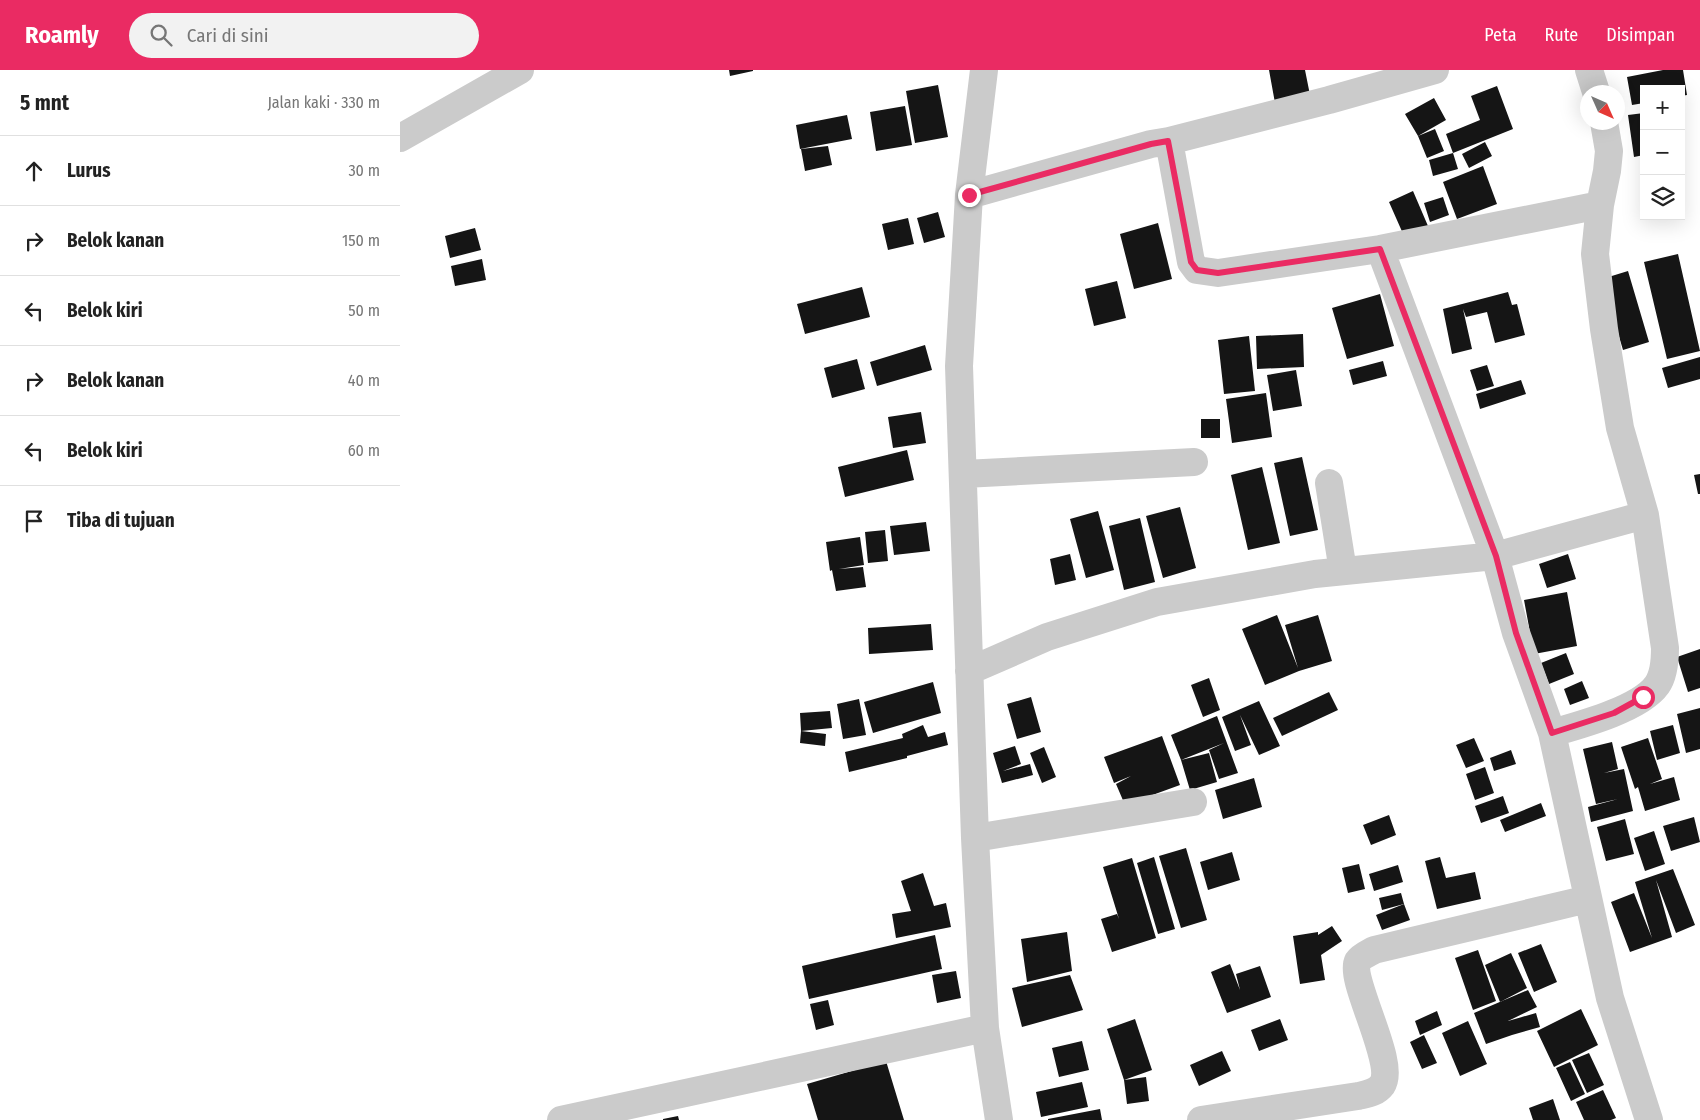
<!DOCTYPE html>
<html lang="id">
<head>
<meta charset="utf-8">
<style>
  body { margin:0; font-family:"Fira Sans Condensed",sans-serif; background:#f2f2f2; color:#222 }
  .controls { position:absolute; right:15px; top:15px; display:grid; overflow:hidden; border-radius:0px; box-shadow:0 5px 20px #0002 }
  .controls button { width:45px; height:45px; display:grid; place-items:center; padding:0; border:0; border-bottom:1px solid #e0e0e0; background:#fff; color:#222; font:25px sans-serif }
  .compass { position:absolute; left:1180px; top:15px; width:45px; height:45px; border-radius:50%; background:#fff; box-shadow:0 5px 20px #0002; rotate:135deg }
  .stop { position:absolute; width:15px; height:15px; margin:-11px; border:4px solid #ea2b63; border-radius:50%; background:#fff }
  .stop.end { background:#ea2b63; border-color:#fff; box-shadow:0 1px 5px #0008 }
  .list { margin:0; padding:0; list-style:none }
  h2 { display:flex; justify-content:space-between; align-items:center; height:65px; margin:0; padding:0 20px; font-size:21px }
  h2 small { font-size:16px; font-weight:400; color:#767676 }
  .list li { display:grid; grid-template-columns:32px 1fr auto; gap:15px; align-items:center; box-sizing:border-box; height:70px; padding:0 20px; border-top:1px solid #e0e0e0 }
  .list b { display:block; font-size:19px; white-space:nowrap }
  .list em { font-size:16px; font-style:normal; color:#767676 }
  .icon { flex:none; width:28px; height:28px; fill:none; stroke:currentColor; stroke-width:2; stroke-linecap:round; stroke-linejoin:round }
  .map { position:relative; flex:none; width:1300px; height:1050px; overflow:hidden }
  header { display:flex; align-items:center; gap:30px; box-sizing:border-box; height:70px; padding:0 25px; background:#ea2b63; color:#fff }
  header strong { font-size:24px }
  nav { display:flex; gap:28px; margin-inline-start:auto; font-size:18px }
  .search { width:350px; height:45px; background:#f2f2f2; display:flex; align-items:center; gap:12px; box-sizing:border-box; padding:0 18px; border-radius:28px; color:#767676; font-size:19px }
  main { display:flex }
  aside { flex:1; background:#fff }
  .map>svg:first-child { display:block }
</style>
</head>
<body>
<header>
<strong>Roamly</strong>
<div class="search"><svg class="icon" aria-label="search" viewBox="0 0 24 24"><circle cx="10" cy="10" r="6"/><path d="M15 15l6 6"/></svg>Cari di sini</div>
<nav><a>Peta</a><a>Rute</a><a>Disimpan</a></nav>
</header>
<main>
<aside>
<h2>5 mnt<small>Jalan kaki · 330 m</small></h2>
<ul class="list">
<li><svg class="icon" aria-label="ahead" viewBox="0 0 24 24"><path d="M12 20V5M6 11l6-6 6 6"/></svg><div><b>Lurus</b></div><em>30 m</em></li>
<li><svg class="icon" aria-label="right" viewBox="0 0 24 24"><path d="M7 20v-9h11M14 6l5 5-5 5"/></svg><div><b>Belok kanan</b></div><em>150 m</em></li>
<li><svg class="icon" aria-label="left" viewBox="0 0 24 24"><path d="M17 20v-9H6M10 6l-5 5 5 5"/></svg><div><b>Belok kiri</b></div><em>50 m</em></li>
<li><svg class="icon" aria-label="right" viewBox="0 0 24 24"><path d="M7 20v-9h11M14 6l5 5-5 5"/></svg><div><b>Belok kanan</b></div><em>40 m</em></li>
<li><svg class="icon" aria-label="left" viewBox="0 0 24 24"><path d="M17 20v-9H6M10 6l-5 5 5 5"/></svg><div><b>Belok kiri</b></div><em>60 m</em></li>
<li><svg class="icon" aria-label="arrive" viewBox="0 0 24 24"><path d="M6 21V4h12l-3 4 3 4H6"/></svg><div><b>Tiba di tujuan</b></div></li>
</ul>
</aside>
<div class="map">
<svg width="1300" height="1050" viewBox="0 0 1300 1050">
  <rect width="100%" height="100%" fill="#fff"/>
  <path fill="#151515" d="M329,0H353V1L330,6Z
    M869,0H905L910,25L875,33Z
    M1263,0H1283L1287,25L1281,26V19H1244V33L1232,35L1227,7Z
    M538,15L548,67L515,73L506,21Z
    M1097,16L1113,59L1053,83L1058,99L1033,106L1029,90L1053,83L1046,64L1080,50L1071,26Z
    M1034,28L1046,50L1018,66L1005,44Z
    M505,36L512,75L476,81L470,42Z
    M1244,43V85L1234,87L1228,45Z
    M447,45L452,69L400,79L396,55Z
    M1035,59L1044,81L1027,88L1018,66Z
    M1085,72L1092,86L1069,98L1062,84Z
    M428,76L432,95L405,101L401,79Z
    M1083,96L1097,134L1057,149L1043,112Z
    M1013,121L1028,156L1004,166L989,132Z
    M1043,127L1049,145L1030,152L1024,133Z
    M538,142L545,167L524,173L517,148Z
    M508,148L514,174L488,180L482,154Z
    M758,153L772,209L734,219L720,164Z
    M75,158L81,180L50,188L45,166Z
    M1278,184L1300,281L1267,289L1244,192Z
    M82,189L86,210L55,216L51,196Z
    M1228,201L1249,272L1223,280L1202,209Z
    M717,211L726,248L694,256L685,219Z
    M462,217L470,247L405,264L397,234Z
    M1108,222L1112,235L1117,234L1125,265L1095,273L1087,242L1066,247L1063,239L1072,279L1052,284L1043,239Z
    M980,224L994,276L947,289L932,238Z
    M903,264L904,297L857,299L856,266Z
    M849,266L855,321L824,324L818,270Z
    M525,275L532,300L477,316L470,292Z
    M1300,287V309L1268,318L1262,298Z
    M457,289L465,319L432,328L424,298Z
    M983,291L987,306L953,315L949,300Z
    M1087,295L1094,316L1077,321L1070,300Z
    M896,300L902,336L873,341L867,305Z
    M1121,310L1126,324L1080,339L1076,324Z
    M866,323L872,367L832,373L826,329Z
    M521,342L526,373L493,378L488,347Z
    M801,349H820V368H801Z
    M507,380L514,410L445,427L438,397Z
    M902,387L918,460L890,466L874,393Z
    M862,397L880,473L848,480L831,405Z
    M1300,404V424H1298L1294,405Z
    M780,437L796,498L763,508L746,446Z
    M698,441L714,500L686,508L670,449Z
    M740,448L755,512L724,520L709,456Z
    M526,452L530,481L494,485L490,456Z
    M485,460L488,491L468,493L465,462Z
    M460,467L464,495L439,499L463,497L466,517L436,521L432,500L430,501L426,472Z
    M670,484L676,510L655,515L650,489Z
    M1168,484L1176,509L1147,518L1139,494Z
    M1167,522L1177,576L1134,584L1124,530Z
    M877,545L898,598L885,555L918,545L932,591L899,601L865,615L842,559Z
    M531,554L533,580L469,584L468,558Z
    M1300,579V618L1288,622L1277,587Z
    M1166,583L1174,604L1149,614L1141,593Z
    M809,608L820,640L803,647L791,615Z
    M1182,611L1189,628L1170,635L1164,619Z
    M533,612L541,643L473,663L464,632Z
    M929,622L938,640L882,666L873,648Z
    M631,627L641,662L617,669L607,634Z
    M459,629L466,665L443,669L437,634Z
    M859,631L880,676L859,685L840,645L851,675L835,681L822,647Z
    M1300,638V679L1286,683L1277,644Z
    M430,641L432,658L401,661L400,643Z
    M817,646L838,703L819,709L809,680L824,673L781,690L771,665Z
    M523,655L528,667L545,662L548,675L507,686V688L449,702L445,682L503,668L502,664Z
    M1273,655L1280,683L1257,690L1250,661Z
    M401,661L426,664L425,676L400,673Z
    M762,666L780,715L725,735L716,714L731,706L714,713L704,687Z
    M1074,668L1084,691L1066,698L1056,675Z
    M1248,668L1262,709L1250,714L1274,707L1280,730L1245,741L1238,717L1235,719L1221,677Z
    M1212,672L1218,699L1204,703L1224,699L1233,741L1191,752L1188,737L1218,729L1196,734L1183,679Z
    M615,676L621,694L603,701L630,694L633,705L602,713L593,683Z
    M644,677L656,707L642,713L630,683Z
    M1111,680L1116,694L1094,701L1090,688Z
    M809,683L817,712L790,720L781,690Z
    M1085,697L1094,723L1075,730L1066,704Z
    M854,708L862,737L823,749L815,720Z
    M1103,726L1109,743L1081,753L1075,736Z
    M1141,733L1146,746L1105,762L1100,750Z
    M989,745L996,765L971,775L963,755Z
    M1294,747L1300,772L1271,781L1263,756Z
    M1225,749L1234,784L1206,791L1197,757Z
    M1254,761L1265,794L1245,801L1234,768Z
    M786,778L807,850L781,858L759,786Z
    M832,782L840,810L808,820L800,792Z
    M754,787L775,859L758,864L737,793Z
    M1040,787L1046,808L1075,802L1081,829L1037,839L1025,791Z
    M732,788L756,868L712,882L701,849L717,844L719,849L703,797Z
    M959,794L965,819L948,823L942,798Z
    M998,795L1003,812L974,821L969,804Z
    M1273,799L1295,855L1276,863L1256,810L1272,867L1230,882L1211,832L1234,823L1252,868L1235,812Z
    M523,803L534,836L546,833L551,857L496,868L492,844L511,841L501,811Z
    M1001,823L1004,834L982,840L979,828Z
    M1004,834L1010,850L982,860L976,845Z
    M932,856L942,871L921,885L925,910L900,914L893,866L918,862V865Z
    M667,862L672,901L627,912L621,869Z
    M535,865L542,899L409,929L402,896Z
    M1141,874L1157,912L1134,922L1118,883Z
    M1078,880L1096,931L1073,940L1055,888Z
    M1111,883L1127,918L1100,932L1085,895Z
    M830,894L840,920L836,904L860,896L871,927L827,943L811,902Z
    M556,901L561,928L537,933L532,905Z
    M670,905L683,940L622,957L612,918Z
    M1128,920L1137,937L1108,951L1136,943L1140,957L1112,965L1086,974L1074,943Z
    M428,930L434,955L416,960L410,934Z
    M1181,939L1198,975L1154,997L1137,961Z
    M1037,941L1042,955L1020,965L1015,951Z
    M735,949L752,1000L724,1010L746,1007L749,1031L727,1034L724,1010L707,959Z
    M880,949L888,970L859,981L851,960Z
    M1068,951L1087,994L1060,1006L1042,963Z
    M1024,965L1037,993L1022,999L1010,972Z
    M682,971L689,1000L659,1007L652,978Z
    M822,981L831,1001L799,1016L790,995Z
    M1189,983L1204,1015L1187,1023L1172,990Z
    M486,991L504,1050H418L407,1014Z
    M1170,992L1185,1024L1171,1031L1156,998Z
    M682,1012L688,1037L641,1047L636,1022Z
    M1203,1020L1216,1048L1211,1050H1184L1176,1032Z
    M1153,1029L1160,1050H1133L1129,1038Z
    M700,1039L702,1050H648V1049Z
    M278,1046L279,1050H263V1049Z"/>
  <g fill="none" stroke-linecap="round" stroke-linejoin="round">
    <path stroke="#cbcbcb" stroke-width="28" d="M584,0L569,125L559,296L575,768L585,958L599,1050
      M1189,0L1196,22
      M0,68L120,0
      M769,71L929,30L1035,0
      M569,125L751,74L769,71L791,192L797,200L818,203L980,179L1200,135
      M980,179L1095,486L1245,445
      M564,404L794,392
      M929,413L943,501
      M569,601L647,567L757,532L915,504L1095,486L1116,563L1152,663L1210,928L1249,1050
      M1152,663C1180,655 1240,639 1257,615C1264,605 1265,590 1265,578L1245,445L1220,358L1204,259L1195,184L1200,135L1207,101L1209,81L1204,52
      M575,768L793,732
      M161,1050L585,958
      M801,1050L958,1026C967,1024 976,1023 982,1015C997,993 948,910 958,891C961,886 969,883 974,880L1188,829"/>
  </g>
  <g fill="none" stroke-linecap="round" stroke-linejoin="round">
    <path stroke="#ea2b63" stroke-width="6" d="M569,125L751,74L768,71L791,192L797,200L818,203L980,179L1096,486L1116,563L1152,663L1214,643L1243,627"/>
  </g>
</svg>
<div class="controls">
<button>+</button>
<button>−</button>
<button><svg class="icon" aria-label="layers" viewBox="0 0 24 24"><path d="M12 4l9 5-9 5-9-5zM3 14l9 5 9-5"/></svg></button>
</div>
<svg class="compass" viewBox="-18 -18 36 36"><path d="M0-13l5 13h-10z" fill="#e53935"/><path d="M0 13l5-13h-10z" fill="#767676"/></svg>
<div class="stop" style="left:1243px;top:627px"></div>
<div class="stop end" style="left:569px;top:125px"></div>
</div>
</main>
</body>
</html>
